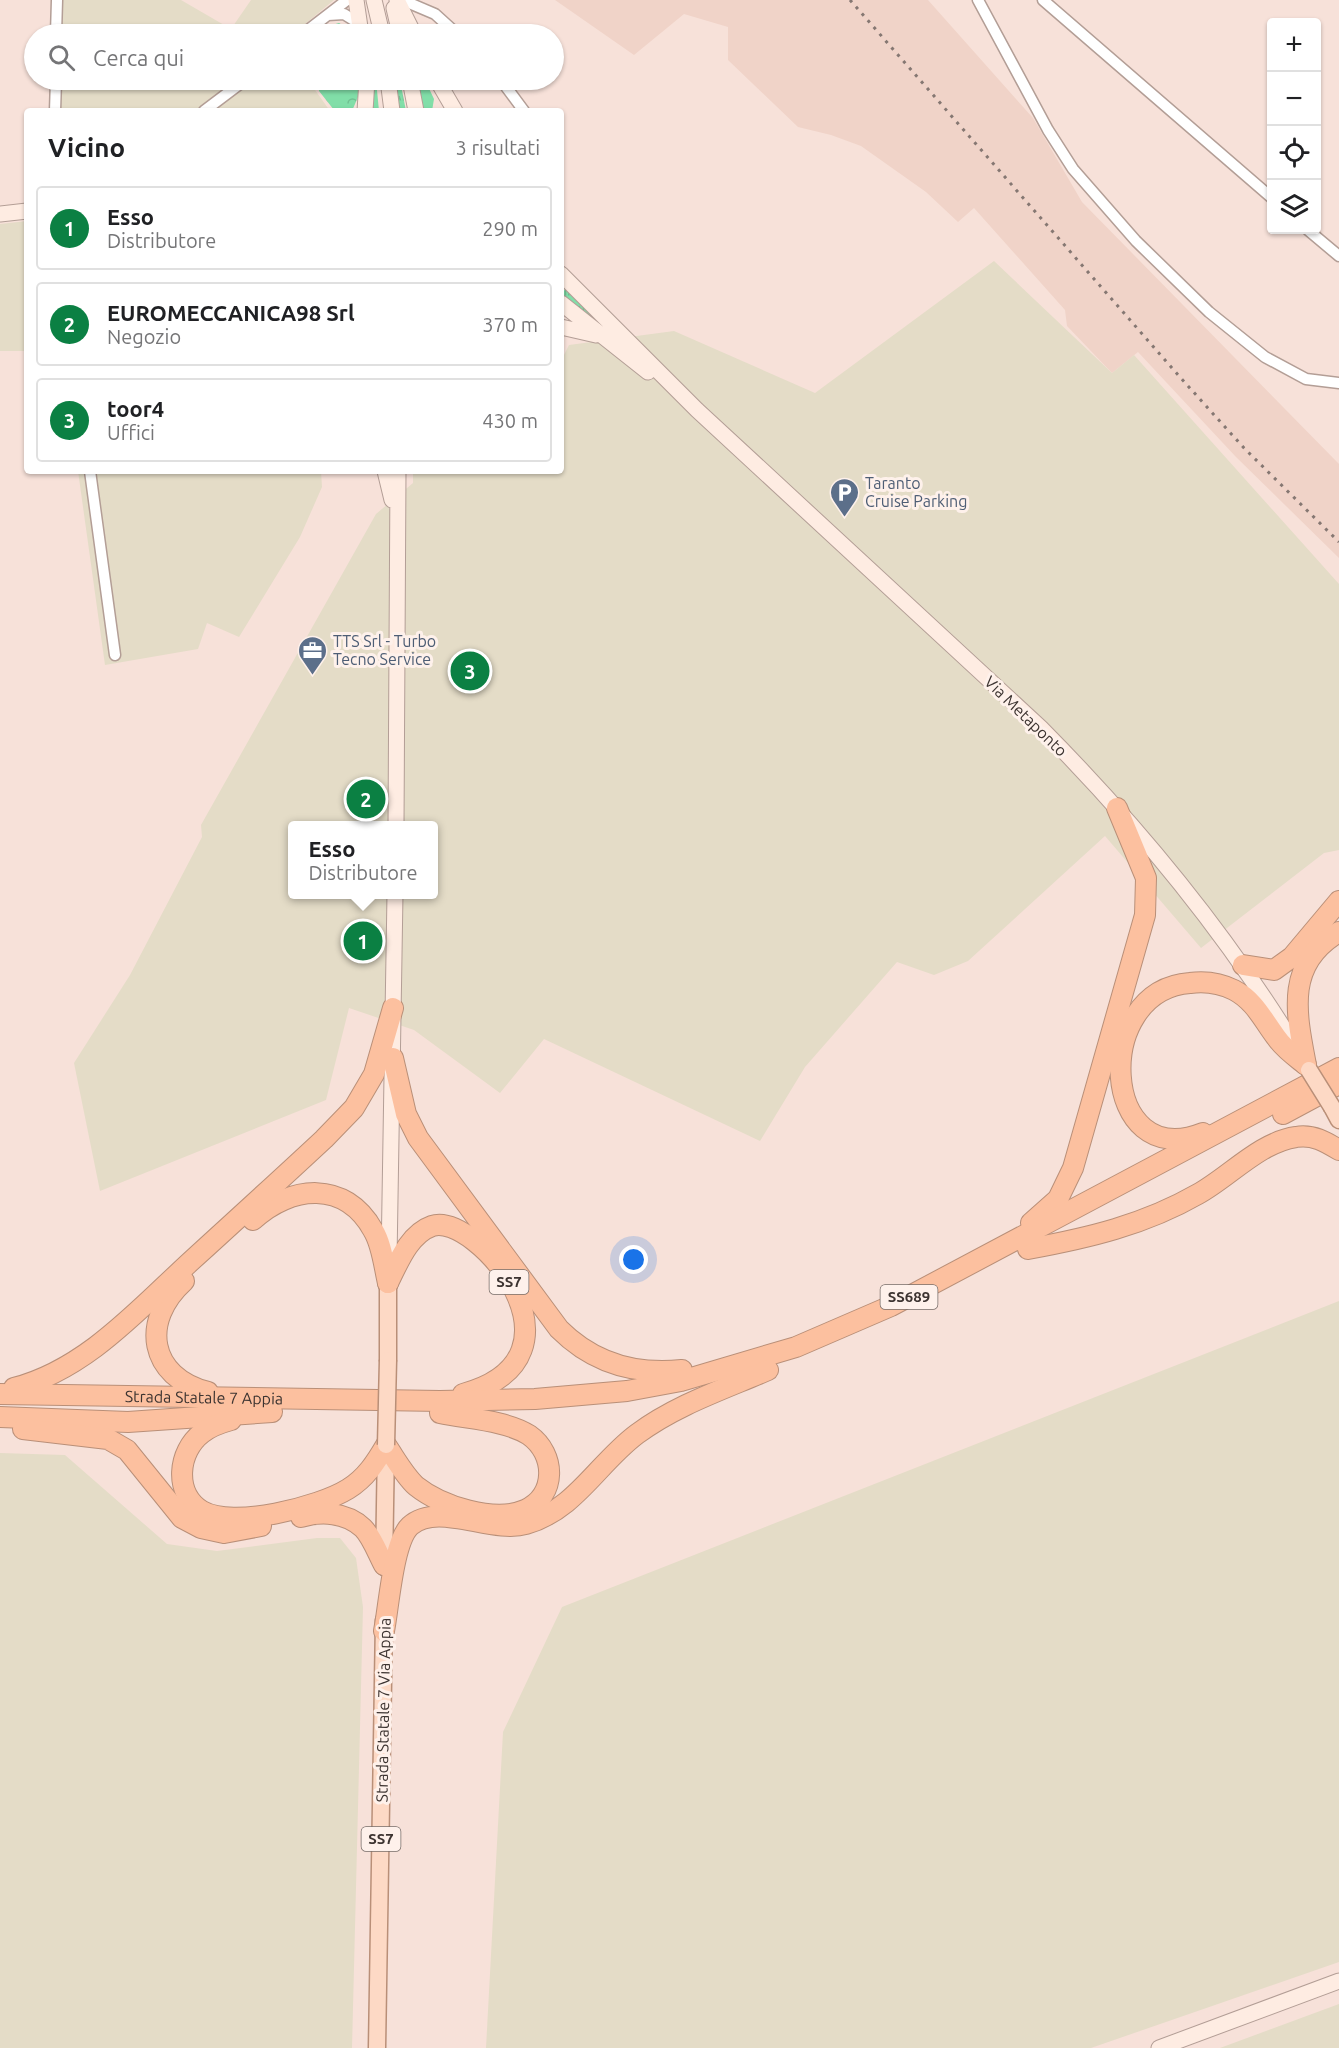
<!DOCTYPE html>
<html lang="it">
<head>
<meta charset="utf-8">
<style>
  body { margin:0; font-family:Ubuntu,sans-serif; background:#f6f6f6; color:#202124 }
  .controls { position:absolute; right:18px; top:18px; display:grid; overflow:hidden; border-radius:6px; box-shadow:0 2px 4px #0004 }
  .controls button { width:54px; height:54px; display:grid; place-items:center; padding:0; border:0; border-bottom:2px solid #e0e0e0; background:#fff; color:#202124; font:30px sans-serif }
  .you { position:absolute; left:634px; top:1260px; width:21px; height:21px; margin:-15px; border:4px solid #fff; border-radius:50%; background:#1a73e8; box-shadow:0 0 0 9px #1a73e833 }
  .badge { display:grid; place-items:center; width:39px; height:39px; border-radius:50%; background:#0b8043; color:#fff; font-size:20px; font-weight:700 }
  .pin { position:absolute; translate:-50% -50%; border:3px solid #fff; box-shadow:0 2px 6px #0006 }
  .popup { position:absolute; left:288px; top:821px; width:150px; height:78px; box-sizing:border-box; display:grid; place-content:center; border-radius:6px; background:#fff; filter:drop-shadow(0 2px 4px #0005); font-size:20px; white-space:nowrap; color:#757577 }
  .popup b { font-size:22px; color:#202124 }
  .popup::after { content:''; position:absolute; left:50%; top:100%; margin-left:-12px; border:12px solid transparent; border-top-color:#fff }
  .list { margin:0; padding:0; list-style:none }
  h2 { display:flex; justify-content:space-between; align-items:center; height:78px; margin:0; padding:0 24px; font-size:26px }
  h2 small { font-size:20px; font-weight:400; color:#757577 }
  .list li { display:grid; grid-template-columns:39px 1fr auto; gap:18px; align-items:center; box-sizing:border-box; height:84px; margin:0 12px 12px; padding:0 12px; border:2px solid #e0e0e0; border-radius:6px }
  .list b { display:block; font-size:22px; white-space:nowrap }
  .list p { margin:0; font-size:20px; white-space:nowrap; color:#757577 }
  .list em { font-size:20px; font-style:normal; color:#757577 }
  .icon { flex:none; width:33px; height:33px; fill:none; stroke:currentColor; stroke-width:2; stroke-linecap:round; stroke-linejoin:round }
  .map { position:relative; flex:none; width:1339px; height:2048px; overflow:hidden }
  .search { position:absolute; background:#fff; box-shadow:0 2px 4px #0004; left:24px; top:24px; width:540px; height:66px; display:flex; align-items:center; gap:15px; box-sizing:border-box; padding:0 21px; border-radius:33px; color:#757577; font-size:22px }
  .panel { position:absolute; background:#fff; box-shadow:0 2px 4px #0004; left:24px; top:108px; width:540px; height:366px; border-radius:6px }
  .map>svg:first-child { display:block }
</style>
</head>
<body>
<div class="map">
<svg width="1339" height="2048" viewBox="0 0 1339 2048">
  <defs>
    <pattern id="grass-tufts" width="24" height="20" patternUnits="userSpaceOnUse" patternTransform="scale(1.5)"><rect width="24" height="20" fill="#81dea8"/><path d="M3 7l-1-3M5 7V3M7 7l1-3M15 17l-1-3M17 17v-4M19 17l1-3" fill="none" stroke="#70bf91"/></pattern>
    <pattern id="forest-crowns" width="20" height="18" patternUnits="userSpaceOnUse" patternTransform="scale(1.5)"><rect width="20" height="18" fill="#81dea8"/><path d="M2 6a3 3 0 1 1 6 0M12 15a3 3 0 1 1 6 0" fill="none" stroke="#70bf91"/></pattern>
  </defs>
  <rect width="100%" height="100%" fill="#f7e1d9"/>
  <path fill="#f0d3c8" d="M555,0H928L1033,118L1082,202L1339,464V558L1236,457L1138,352L1112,373L1067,326L1065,310L974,208L958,222L926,192L861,146L831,135L798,127L728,60V27L684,14L634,55Z"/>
  <path fill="#e4dcc7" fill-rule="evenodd" d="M61,0H181L231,29L251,0H334L293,34H61Z
    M61,80H308L330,111H61Z
    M27,221V351H0V224Z
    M994,261L1112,373L1134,355L1339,584V850L1324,853L1201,948L1105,836L968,961L934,975L897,962L805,1067L760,1141L544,1039L500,1093L414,1030L349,1008L326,1100L100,1191L74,1063L130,975L202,837L201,825L376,514L413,483V471H561V361L569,345L674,331L815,393ZM292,826H434V894H292Z
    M78,471H321L322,487L300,537L239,637L207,623L198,649L105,665Z
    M1339,1301V1962L1091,2048H486L503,1732L562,1607Z
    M0,1453L65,1455L167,1544L217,1551L317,1538H340L356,1558L363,1607L352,2048H0Z
    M1339,2004V2048H1220Z"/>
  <path fill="url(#grass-tufts)" d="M370,80H376L379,111H369Z
    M396,80H400L406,111H399Z
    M414,80H425L434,99L432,111H420Z
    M565,289L635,356L561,296Z"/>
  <path fill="url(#forest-crowns)" d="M339,23L351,30L353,34H326L329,26Z
    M319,80H358V97L352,111L334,110L319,91Z"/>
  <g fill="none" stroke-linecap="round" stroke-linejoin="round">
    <defs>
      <path id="street" d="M402,0L435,14L457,34
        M978,0L1048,130L1073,169L1136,241L1209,312L1265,357L1306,379L1339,383
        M1043,0L1272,198
        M328,15L344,14L360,24
        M56,34L57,0
        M303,34L347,0
        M501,80L524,111
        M55,111L56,80
        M204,111L245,80
        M1308,230L1339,256
        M90,471L115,655"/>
      <path id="secondary" d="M356,0L361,34
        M374,0L382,34
        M397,0L414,34
        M394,8L400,34
        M388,80L392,111
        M410,80L416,111
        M437,80L455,111
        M365,111L367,80
        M0,214L27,211
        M561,274L697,410L1041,728C1140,828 1228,935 1301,1056
        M561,303L648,372
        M561,327L596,335
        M385,471L392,500
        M396,826L398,471
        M389,1260L395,894
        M1159,2048L1339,1981"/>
      <path id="primary" d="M1332,1107L1339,1120
        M388,1283V1360
        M384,1567L386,1445
        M377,2048L384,1620"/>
      <g id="highway">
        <path d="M1243,965L1274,970L1292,957L1339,901"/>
        <path d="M393,1058L406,1114L418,1138L559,1329C593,1363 635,1375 682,1370"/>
        <path d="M1306,1065C1296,1013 1285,963 1339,932"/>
        <path d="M1283,1114L1339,1084"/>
        <path d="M1203,1133C1100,1174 1091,990 1190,983C1205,981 1220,983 1234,990C1255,1001 1263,1020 1276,1037C1284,1049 1296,1057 1306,1065"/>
        <path d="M253,1220C291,1185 345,1180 373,1230C382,1244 384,1266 388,1283"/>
        <path d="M1031,1223L1058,1199L1073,1168L1145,915L1146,878L1117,808"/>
        <path d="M1028,1249C1088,1238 1144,1225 1198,1194C1229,1177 1260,1142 1296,1137C1313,1134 1326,1142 1339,1150"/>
        <path d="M184,1281C140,1321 149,1377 208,1392"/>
        <path d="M388,1283C398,1263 409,1234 432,1226C475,1211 599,1357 463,1394"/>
        <path d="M14,1388C85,1370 138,1310 190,1262C235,1221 280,1180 324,1139L354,1108L374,1074L393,1008"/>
        <path id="s1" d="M0,1394L440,1401L535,1399L627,1391L681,1381L796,1347L891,1306L1339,1068"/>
        <path d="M0,1417L128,1422L272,1412"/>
        <path d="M231,1420C220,1423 211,1426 202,1433C178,1451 173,1493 202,1511C233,1529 319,1507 348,1489C366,1478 376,1462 386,1445C395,1458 404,1475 416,1486C441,1506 494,1523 525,1510C557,1495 556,1454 529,1435C505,1420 467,1419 440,1413"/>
        <path d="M23,1429L108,1439L127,1450L182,1518L201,1528L224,1533L261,1526"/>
        <path d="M301,1517C321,1511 346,1512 363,1528C372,1537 378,1554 384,1565"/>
        <path d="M384,1631C389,1606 393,1542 410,1526C437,1501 492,1534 526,1524C575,1510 598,1463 637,1434C676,1405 724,1389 768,1370"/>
      </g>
    </defs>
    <use href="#street" stroke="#b39e96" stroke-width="13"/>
    <use href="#secondary" stroke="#b39e96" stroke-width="17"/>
    <use href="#primary" stroke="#b98f78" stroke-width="19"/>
    <use href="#highway" stroke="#b98f78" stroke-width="22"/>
    <use href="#street" stroke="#fff" stroke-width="10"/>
    <use href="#secondary" stroke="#feece2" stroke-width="15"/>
    <use href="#primary" stroke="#fdd9c5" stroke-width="16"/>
    <use href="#highway" stroke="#fcc09f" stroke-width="20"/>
    <path stroke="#857772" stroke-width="3" stroke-dasharray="3 6" stroke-linecap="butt" d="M850,0L1179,376L1244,448L1339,542"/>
    <defs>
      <path id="primary-bridge" d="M1309,1070L1332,1107
        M386,1445L388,1360"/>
    </defs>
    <use href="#primary-bridge" stroke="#b98f78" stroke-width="19" stroke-linecap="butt"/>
    <use href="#primary-bridge" stroke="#fdd9c5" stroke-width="16"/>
  </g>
  <defs>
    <symbol id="parking-pin" viewBox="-11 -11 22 30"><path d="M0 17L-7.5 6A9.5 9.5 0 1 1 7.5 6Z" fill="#5c6f8a" stroke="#fef1eb"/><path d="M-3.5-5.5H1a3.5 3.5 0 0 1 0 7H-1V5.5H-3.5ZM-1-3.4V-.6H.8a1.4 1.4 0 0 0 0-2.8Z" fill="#fff"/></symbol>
    <symbol id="office-pin" viewBox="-11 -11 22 30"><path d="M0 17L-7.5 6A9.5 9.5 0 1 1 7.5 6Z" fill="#5c6f8a" stroke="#fef1eb"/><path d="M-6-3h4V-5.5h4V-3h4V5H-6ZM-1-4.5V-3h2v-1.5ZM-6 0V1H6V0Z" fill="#fff"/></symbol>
  </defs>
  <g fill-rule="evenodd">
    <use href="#parking-pin" x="828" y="476" width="33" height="45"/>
    <use href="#office-pin" x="296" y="634" width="33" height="45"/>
  </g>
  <g text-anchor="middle" stroke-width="6" stroke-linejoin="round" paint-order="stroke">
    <g fill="#fef1eb" stroke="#776d69" stroke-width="1.5">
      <rect x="489.5" y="1270" width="39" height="24" rx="4.5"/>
      <rect x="880.5" y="1285" width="57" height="24" rx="4.5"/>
      <rect x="361.5" y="1827" width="39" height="24" rx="4.5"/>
    </g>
    <g font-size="15" font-weight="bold" fill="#3d3431">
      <text x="509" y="1287">SS7</text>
      <text x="909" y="1302">SS689</text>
      <text x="381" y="1844">SS7</text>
    </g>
    <g font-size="16" fill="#4e5e75" stroke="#fef1eb" text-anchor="start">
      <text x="865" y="489">Taranto<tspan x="865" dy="18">Cruise Parking</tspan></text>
      <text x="333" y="647">TTS Srl - Turbo<tspan x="333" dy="18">Tecno Service</tspan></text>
    </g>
    <g font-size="16" fill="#3d3431" stroke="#fef1eb">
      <text transform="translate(1026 716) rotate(44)" y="6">Via Metaponto</text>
      <text dy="6" stroke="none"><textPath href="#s1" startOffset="204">Strada Statale 7 Appia</textPath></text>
      <text transform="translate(383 1710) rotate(-89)" y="6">Strada Statale 7 Via Appia</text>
    </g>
  </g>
</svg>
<div class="controls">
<button>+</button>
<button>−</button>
<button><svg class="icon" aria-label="locate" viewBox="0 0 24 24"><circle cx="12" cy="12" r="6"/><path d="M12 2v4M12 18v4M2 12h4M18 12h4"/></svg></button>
<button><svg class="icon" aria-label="layers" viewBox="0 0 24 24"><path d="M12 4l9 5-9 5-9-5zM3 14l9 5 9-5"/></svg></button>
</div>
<div class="you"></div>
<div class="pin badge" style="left:363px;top:941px">1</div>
<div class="popup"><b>Esso</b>Distributore</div>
<div class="pin badge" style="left:366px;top:799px">2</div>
<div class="pin badge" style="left:470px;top:671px">3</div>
<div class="search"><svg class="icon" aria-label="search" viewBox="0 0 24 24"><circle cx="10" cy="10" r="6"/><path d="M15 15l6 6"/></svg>Cerca qui</div>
<section class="panel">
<h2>Vicino<small>3 risultati</small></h2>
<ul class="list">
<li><span class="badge">1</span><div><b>Esso</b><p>Distributore</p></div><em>290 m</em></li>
<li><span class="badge">2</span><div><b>EUROMECCANICA98 Srl</b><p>Negozio</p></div><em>370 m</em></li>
<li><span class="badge">3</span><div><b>toor4</b><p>Uffici</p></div><em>430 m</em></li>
</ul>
</section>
</div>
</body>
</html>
